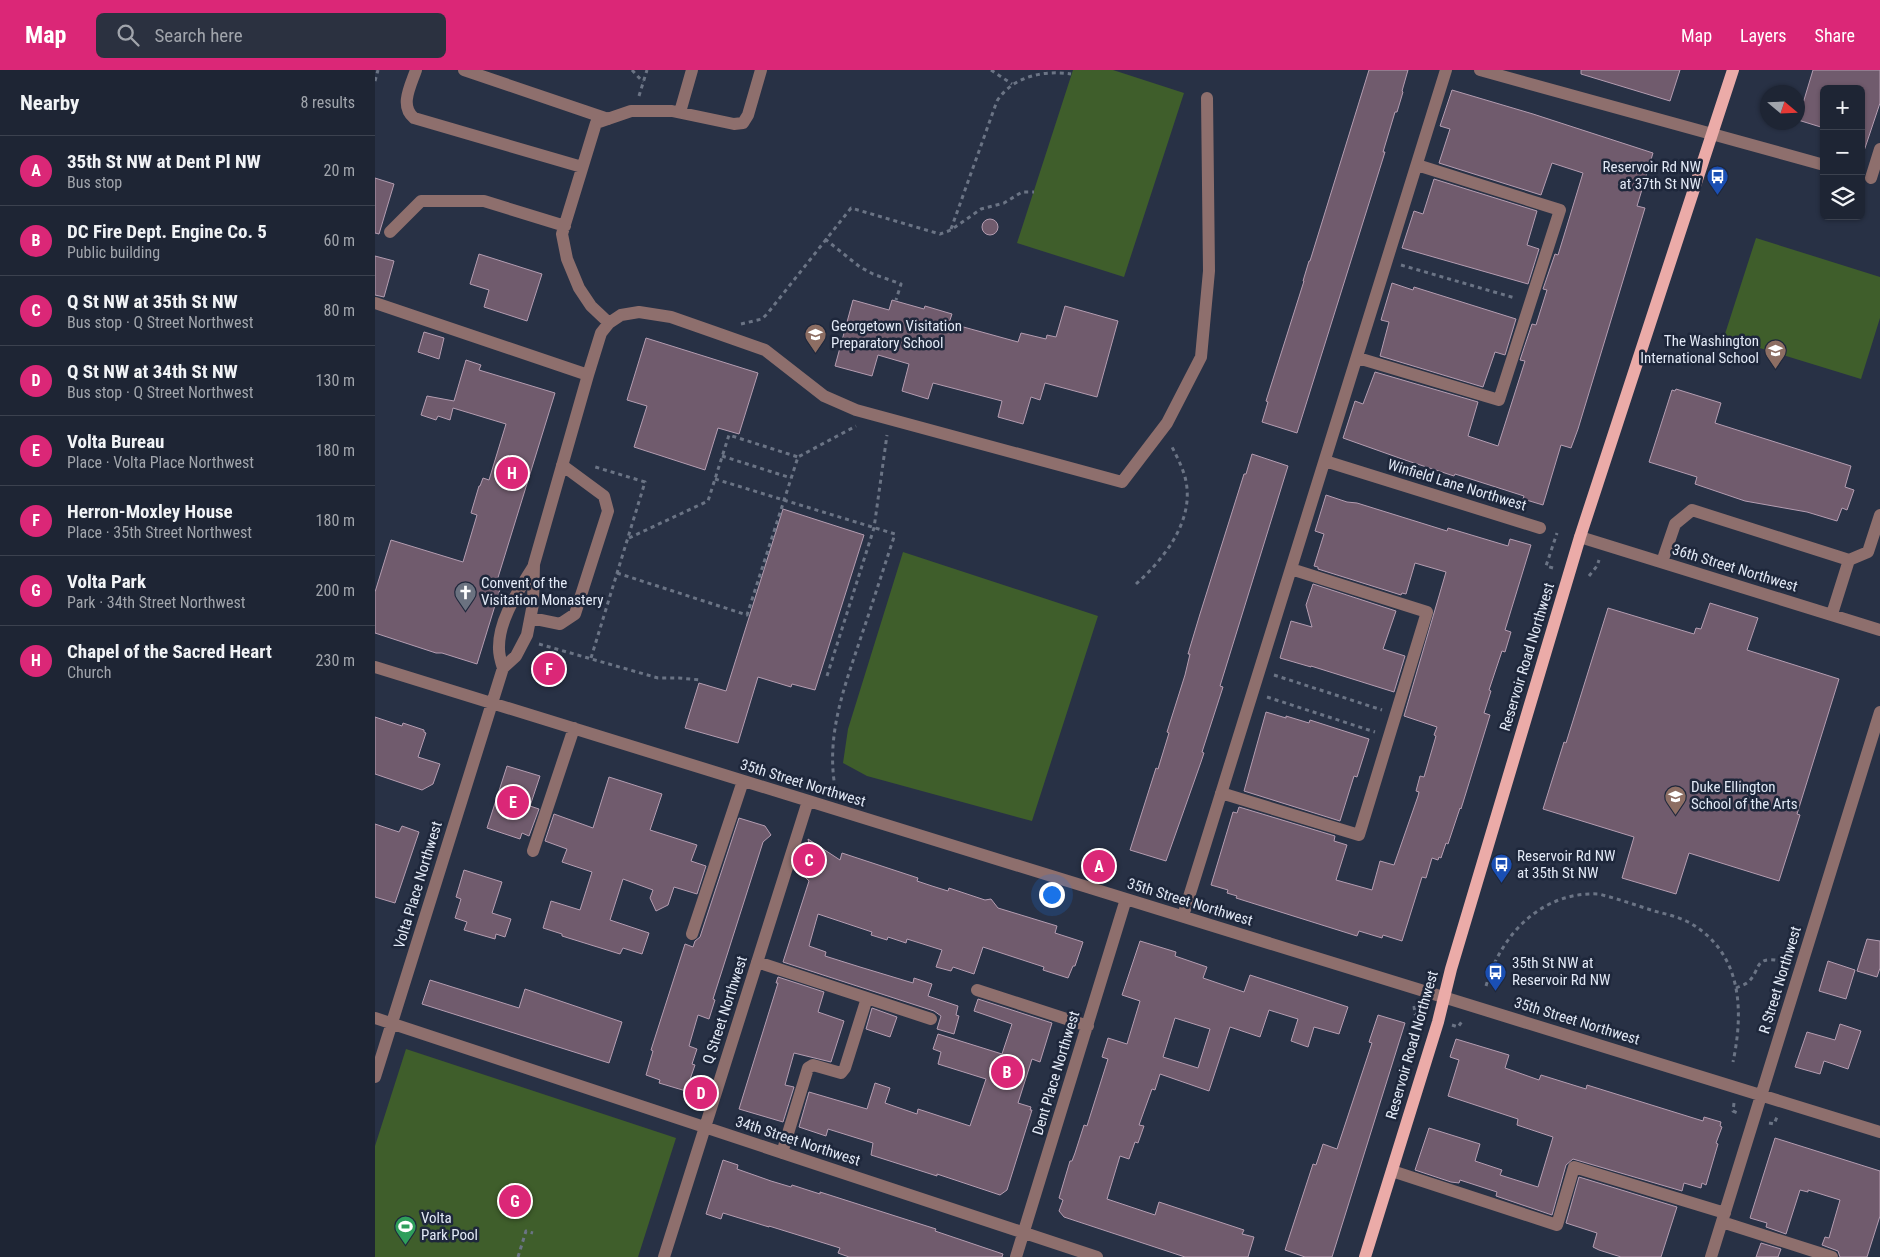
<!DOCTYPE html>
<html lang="en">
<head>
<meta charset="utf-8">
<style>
  body { margin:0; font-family:"Roboto Condensed",sans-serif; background:#2b3140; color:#f1f3f6 }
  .controls { position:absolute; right:15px; top:15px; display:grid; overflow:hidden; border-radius:8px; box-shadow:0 1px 4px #0004 }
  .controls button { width:45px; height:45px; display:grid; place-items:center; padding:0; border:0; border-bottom:1px solid #3c424f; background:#1e2534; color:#f1f3f6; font:25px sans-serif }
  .compass { position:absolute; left:1385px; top:15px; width:45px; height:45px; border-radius:50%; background:#1e2534; box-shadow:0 1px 4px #0004; rotate:109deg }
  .you { position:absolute; left:676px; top:824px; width:18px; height:18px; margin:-12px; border:4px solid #fff; border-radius:50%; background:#1a73e8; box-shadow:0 0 0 8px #1a73e833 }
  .badge { display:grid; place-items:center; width:32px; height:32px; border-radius:50%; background:#db2777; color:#fff; font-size:16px; font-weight:700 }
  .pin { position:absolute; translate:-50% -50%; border:2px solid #fff; box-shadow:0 1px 5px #0006 }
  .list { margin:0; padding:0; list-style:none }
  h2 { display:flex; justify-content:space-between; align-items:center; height:65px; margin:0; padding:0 20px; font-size:21px }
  h2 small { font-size:16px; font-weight:400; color:#a1a5ac }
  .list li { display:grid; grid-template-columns:32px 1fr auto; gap:15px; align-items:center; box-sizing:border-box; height:70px; padding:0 20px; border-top:1px solid #3c424f }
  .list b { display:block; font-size:19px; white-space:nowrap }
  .list p { margin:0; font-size:16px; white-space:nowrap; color:#a1a5ac }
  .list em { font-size:16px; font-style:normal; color:#a1a5ac }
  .icon { flex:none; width:28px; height:28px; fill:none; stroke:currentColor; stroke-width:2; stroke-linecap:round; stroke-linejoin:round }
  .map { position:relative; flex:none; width:1505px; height:1187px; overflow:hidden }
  header { display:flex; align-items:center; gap:30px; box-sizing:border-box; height:70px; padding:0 25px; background:#db2777; color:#fff }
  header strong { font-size:24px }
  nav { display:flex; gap:28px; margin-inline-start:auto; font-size:18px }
  .search { width:350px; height:45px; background:#2b3140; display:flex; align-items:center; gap:12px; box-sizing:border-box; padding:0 18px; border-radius:8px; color:#a1a5ac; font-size:19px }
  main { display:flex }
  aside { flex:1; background:#1e2534 }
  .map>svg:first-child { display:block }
</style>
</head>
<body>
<header>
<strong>Map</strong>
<div class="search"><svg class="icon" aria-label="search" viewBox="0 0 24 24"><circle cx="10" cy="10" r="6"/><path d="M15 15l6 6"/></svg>Search here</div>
<nav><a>Map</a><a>Layers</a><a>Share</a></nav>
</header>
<main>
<aside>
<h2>Nearby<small>8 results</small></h2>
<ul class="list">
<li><span class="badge">A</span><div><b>35th St NW at Dent Pl NW</b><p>Bus stop</p></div><em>20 m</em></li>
<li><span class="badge">B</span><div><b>DC Fire Dept. Engine Co. 5</b><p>Public building</p></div><em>60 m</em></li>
<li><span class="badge">C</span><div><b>Q St NW at 35th St NW</b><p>Bus stop · Q Street Northwest</p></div><em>80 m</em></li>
<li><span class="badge">D</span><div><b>Q St NW at 34th St NW</b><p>Bus stop · Q Street Northwest</p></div><em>130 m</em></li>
<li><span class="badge">E</span><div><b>Volta Bureau</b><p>Place · Volta Place Northwest</p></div><em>180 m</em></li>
<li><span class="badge">F</span><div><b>Herron-Moxley House</b><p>Place · 35th Street Northwest</p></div><em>180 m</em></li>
<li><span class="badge">G</span><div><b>Volta Park</b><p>Park · 34th Street Northwest</p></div><em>200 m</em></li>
<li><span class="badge">H</span><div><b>Chapel of the Sacred Heart</b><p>Church</p></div><em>230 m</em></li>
</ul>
</aside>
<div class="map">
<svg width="1505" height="1187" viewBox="0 0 1505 1187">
  <rect width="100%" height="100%" fill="#283145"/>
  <path fill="#3f5e2b" d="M698,0H738L809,23L749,207L642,173Z
    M1381,168L1505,207V248L1486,309L1349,267Z
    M528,482L723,546L657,751L492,706L468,693L473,659Z
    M31,979L301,1068L263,1187H0V1076Z"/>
  <path fill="#705b6d" stroke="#b49db1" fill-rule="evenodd" d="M994,0H1033L1027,21L1028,22L1022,42H1020L1008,82H1010L922,363L887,352L893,332L891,331L929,211H928L934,191H935Z
    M1206,0H1305L1295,31L1206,4Z
    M1438,0H1505V33L1489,81H1486V19H1449V58L1423,50Z
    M1077,20L1158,44L1278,83L1262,136L1270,138L1203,359L1196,378L1186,375L1168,435L1148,429L1149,426L1080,404L1079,406L1030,390L968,368L980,331L988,334L1000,302L1103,332L1093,366L1123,376L1150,291L1145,290L1157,254L1161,255L1172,220L1168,219L1180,184L1183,185L1191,159L1208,103L1177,93L1166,125L1064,93L1075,59L1065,56Z
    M0,108L19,114L4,164L0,163Z
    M1059,109L1162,141L1152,175L1164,179L1153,214L1027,178L1039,141L1048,144Z
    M607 157a8 8 0 1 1 16 0a8 8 0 1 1-16 0Z
    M104,184L167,204L152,251L109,237L114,220L95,214Z
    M0,186L19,191L9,227L0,225Z
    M1017,213L1038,220L1039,217L1141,249L1130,285L1120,282L1108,317L1005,286L1014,252L1006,250Z
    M478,230L514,240L517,230L549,239L550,236L577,244L574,253L643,272L646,263L671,269L672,265L681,267L690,236L743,251L722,327L670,313L665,330L656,327L648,354L623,347L627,331L558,313L553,329L527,321L534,294L503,285L497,306L460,296Z
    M49,262L69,268L64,289L43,282Z
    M271,268L383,303L364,364L343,358L330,400L259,377L272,336L252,330Z
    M91,290L106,295L104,300L180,323L121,514L126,516L102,594L67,583H61L0,563V522L16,470L88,492L102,445L96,443L104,416H105L108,408L114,410L131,354L78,338L75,350L63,346L61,350L46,345L52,326L79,331Z
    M1301,319L1346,333L1340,353L1476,396L1470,417L1479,420L1472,440L1467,438L1462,451L1432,442L1370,431L1320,414L1322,407L1274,392L1297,320L1300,321Z
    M877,384L913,396L845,616L848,617L827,682L829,683L826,692L791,791L755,780L781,698L783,699L794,663L792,662L810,605L815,584H813L825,544L869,404H871Z
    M951,425L972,432L982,433L1072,461L1073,458L1133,476L1135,469L1156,475L1130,560L1136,562L1130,582L1127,581L1114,620L1116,621L1109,643L1115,645L1086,739L1085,738L1073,774L1071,773L1066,788L1064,787L1063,790L1057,788L1051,808L1047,807L1027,871L1008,865L1007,868L984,861L982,866L861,828L862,826L852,823L853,820L836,815L858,742L862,743L864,737L960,766L959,771L972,775L961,810L997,820L1005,791L1019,795L1043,726L1044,722L1041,721L1045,706L1049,707L1061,666L1059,665L1062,657L1029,646L1071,502L1040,493L1031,524L1027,523L1026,525L943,499V497L939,496L949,464L940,461Z
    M408,439L489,465L440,620L417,614L416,617L383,607L363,673L310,658L324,613L351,621Z
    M938,514L1021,541L1008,579L1030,586L1019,622L936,596V597L905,588L916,551L937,557L931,535Z
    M1335,533L1383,548L1372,580L1464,609L1422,744L1425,745L1404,811L1314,783L1301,824L1247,808L1259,767L1168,739L1189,672L1191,673L1233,538L1319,564L1321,558L1326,559Z
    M891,642L911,648V646L934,653L935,650L994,669L982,707L979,706L965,751L869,721Z
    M0,647L27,656L28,653L49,660V662L51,663L43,687L65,694L58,714L47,720L0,704Z
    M132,696L165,706L155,736L164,739L154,766L147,763L145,769L112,758Z
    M234,707L287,724L275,760L322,775L316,791L331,796L322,824L299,817L293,835L281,841L275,828L278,820L248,809L235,850L274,863L267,884L248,878L245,884L187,866V864L168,858L176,831L205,840L217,802L187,792L192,779L170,771L179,744L218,758Z
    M364,748L390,756L396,765L388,772L338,929L340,930L334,949L323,945L314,976L322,979L317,994L320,995L311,1021L284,1013L285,1010L271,1005L278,981L276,980L310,874L318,877L320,871L325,867Z
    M0,754L24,762L27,756L44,762L20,833L0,827Z
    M433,769L465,790L467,783L543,808L542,811L557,816L573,821L574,818L610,830L616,829L623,838L682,856L680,863L708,872L700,896H698L693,908L668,900L669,897L608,877L599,904L578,897L576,901L561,897L567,880L532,869L531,873L513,867L512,870L496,865L497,862L443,844L434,876L451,882L450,886L485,897L538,913L539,908L557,914L553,926L583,936L581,945L584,946L579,964L562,959L566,946L559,941L408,892L434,811L430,807L437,788Z
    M89,800L127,812L117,843L136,849L130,867L121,864L120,869L89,860L92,852L80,848L86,829L81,827Z
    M1492,869L1505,871V898L1502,907L1482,901Z
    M765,871L801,882L800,886L832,897L828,908L869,922L875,905L973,937L964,964L939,957L933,977L916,971L923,949L894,940L885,967L855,957L834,1021L785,1004L780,1020L777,1019L764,1055L769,1056L763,1073L760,1072L754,1089L745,1086L732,1129L780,1145L784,1132L869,1160L867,1164L879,1167L873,1187H810L689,1147L684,1141L688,1130L684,1128L695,1091H697L700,1083L709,1055L712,1056L733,989L727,987L733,968L752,974L765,931L747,925ZM800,948L835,959L823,998L788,987Z
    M1453,891L1480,900L1471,929L1444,921Z
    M403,907L449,922L443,942L469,951L456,992L419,983L410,1015L419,1017L408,1052L364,1039L403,913H401Z
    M55,910L144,938L150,919L247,952L234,993L47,934Z
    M603,929L677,953L665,992L657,989L643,1033L656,1037L655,1040H657L632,1120L625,1125L562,1104V1106L496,1085L498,1073L453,1059L451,1066L424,1057L434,1022L492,1039L500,1013L515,1018L510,1033L542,1044L543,1039L595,1056L611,1009L563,994L566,982L558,979L563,964L627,984L637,954L599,941Z
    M497,938L522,947L515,967L491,959Z
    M1003,945L1030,953L957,1187H930L910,1180L938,1094L941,1095L948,1074L962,1079L997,973L994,972Z
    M1465,954L1486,961L1473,999L1449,991L1445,1004L1420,997L1432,962L1460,970Z
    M1081,969L1134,985L1130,998L1164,1010L1166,1005L1211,1019L1212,1015L1328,1051L1329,1047L1346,1052L1345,1056L1347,1057L1341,1073L1343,1074L1331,1115L1327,1113L1326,1118L1309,1113L1307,1121L1198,1089L1191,1095L1177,1145L1121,1126L1122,1122L1085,1110L1084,1113L1076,1112L1040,1100L1054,1058L1105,1074L1100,1091L1127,1100L1125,1105L1163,1117L1178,1067L1142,1055L1143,1049L1073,1026L1084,990L1075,987Z
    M1400,1068L1505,1101V1146L1492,1187H1465L1463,1181L1447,1175L1450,1167L1454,1168L1465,1130L1433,1120V1122L1425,1120L1411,1164L1391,1157L1392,1153L1375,1148Z
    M348,1090L363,1095L362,1099L396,1111L416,1117L417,1115L445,1124V1122L561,1159L560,1161L628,1184L627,1187H474L463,1183L465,1178L394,1156V1157L348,1143L346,1149L331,1144Z
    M1204,1107L1302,1137L1286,1187H1246L1224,1180L1218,1177L1222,1163L1191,1153Z
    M1386,1173L1406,1179L1403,1187H1381Z"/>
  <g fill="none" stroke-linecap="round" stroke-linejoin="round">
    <path stroke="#6b7485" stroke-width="3" stroke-dasharray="4 4" stroke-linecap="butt" d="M257,0L268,12
      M616,0L637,14
      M0,11L3,0
      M264,26L272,0
      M576,159L622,31C638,6 669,0 696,4
      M450,169L485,197L498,204L526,214L521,230
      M1026,195L1140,228
      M366,254L387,249L392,244L476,138L565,164L576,160L606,139L629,133L647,122H659
      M347,386L416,408
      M340,409L520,464C508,500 497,535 485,570C469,618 451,665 460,717
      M254,468L333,431L354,365L423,387
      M1178,498L1171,496L1182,463
      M242,503L372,545L423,387L481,356
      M1214,506L1222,496L1224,490
      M761,514C790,488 821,449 810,407C807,396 801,385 796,375
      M164,574L283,608H304L326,610
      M216,588L270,412L217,396
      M899,605L1007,640
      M452,606L499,458L512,365
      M892,627L1000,662
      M1111,916C1126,864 1167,821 1224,824C1243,829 1261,835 1279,841C1291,844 1304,847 1315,853C1367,883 1369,940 1358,992
      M1361,918C1365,916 1369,915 1372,913C1387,901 1377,885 1406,891
      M1039,936L1040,944L1048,946
      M1077,955L1083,957L1088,950
      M1359,1033L1358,1041L1365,1044
      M1394,1053L1399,1054L1402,1047
      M143,1187L151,1161L158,1163"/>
    <path stroke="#8e6f6d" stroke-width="12" d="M41,0C36,15 24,36 39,48L207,97
      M89,0L233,49
      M1105,0L1449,95
      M305,42L317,0
      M1496,108L1505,79
      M15,162L46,131H109L190,156
      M0,233L213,305
      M234,253L216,236L204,218L192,189L187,164L221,53L256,41H297L359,54L368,53L373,45L386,0
      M983,288L1124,330L1185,140L1042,95
      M950,391L1165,458
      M1205,467L1505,560
      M1474,490L1493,482L1505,445
      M1287,492L1300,454L1317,440L1474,490L1457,544
      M156,548L185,554L200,544L233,441L229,426L187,395
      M0,597L1505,1062
      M128,598L141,586L152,565L158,534L159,494L213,305L226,263L234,253L246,245L264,242L296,247L336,261L390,280L449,326L481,340L747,412L792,353L826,287L834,201L832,28
      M846,723L984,765L1052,542L916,499
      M158,781L199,658
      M808,846L1071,0
      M317,864L368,711
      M382,892L556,949
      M602,920L713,956
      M0,948L722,1187
      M0,1007L128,598C126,592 124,585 124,579C123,550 144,520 158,497
      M407,1083L433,998L438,995L466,1003L470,998L492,928
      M1017,1101L1182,1155L1199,1097L1350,1143
      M1347,1152L1457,1187
      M289,1187L433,731
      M641,1187L751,829
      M1336,1187L1505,642"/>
    <path stroke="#ebaba8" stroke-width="12" d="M990,1187L1063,952L1076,899L1205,467L1358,0"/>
  </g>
  <defs>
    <symbol id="bus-pin" viewBox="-11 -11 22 30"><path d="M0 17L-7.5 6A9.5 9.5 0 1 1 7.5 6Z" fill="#1a4fb4" stroke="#1e273b"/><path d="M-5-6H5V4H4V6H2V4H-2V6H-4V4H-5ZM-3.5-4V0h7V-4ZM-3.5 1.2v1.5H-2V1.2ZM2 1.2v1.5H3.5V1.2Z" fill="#fff"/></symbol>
    <symbol id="school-pin" viewBox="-11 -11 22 30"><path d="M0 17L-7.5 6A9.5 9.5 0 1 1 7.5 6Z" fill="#8d6e63" stroke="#1e273b"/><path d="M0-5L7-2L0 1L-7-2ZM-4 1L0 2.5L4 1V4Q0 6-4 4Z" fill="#fff"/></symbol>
    <symbol id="church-pin" viewBox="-11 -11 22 30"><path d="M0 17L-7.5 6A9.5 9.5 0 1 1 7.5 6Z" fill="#6b7280" stroke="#1e273b"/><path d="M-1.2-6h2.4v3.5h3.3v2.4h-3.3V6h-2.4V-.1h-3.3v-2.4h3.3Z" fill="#fff"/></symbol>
    <symbol id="stadium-pin" viewBox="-11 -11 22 30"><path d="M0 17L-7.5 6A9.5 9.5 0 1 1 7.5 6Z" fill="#2e9e5b" stroke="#1e273b"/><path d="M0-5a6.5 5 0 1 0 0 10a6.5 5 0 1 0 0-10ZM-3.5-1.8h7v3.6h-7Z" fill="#fff"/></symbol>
  </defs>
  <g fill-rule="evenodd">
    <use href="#bus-pin" x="1330" y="94" width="25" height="34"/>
    <use href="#school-pin" x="428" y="252" width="25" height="34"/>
    <use href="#school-pin" x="1388" y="268" width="25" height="34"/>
    <use href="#church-pin" x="78" y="510" width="25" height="34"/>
    <use href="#school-pin" x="1288" y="714" width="25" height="34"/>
    <use href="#bus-pin" x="1114" y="782" width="25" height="34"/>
    <use href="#bus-pin" x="1108" y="890" width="25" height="34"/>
    <use href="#stadium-pin" x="18" y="1144" width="25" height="34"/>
  </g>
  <g text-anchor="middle" stroke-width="5" stroke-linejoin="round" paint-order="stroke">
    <g font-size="15" fill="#e2e9f6" stroke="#1e273b" text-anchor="start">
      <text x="1326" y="102" text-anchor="end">Reservoir Rd NW<tspan x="1326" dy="17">at 37th St NW</tspan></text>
      <text x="456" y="261">Georgetown Visitation<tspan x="456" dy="17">Preparatory School</tspan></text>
      <text x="1384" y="276" text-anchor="end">The Washington<tspan x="1384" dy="17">International School</tspan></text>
      <text x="106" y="518">Convent of the<tspan x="106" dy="17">Visitation Monastery</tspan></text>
      <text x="1316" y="722">Duke Ellington<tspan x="1316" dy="17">School of the Arts</tspan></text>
      <text x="1142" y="791">Reservoir Rd NW<tspan x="1142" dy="17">at 35th St NW</tspan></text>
      <text x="1137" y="898">35th St NW at<tspan x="1137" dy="17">Reservoir Rd NW</tspan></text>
      <text x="46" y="1153">Volta<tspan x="46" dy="17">Park Pool</tspan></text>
    </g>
    <g font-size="15" fill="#e2e9f6" stroke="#1e273b">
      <text transform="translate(1082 415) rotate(17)" y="5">Winfield Lane Northwest</text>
      <text transform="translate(1360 498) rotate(17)" y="5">36th Street Northwest</text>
      <text transform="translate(1152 587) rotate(-73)" y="5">Reservoir Road Northwest</text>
      <text transform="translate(428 713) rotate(17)" y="5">35th Street Northwest</text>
      <text transform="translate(43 815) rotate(-73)" y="5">Volta Place Northwest</text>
      <text transform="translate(815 832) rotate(17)" y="5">35th Street Northwest</text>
      <text transform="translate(1405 910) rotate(-73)" y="5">R Street Northwest</text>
      <text transform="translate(350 940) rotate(-72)" y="5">Q Street Northwest</text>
      <text transform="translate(1202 951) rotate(17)" y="5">35th Street Northwest</text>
      <text transform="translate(1037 975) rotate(-74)" y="5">Reservoir Road Northwest</text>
      <text transform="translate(681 1003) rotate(-73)" y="5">Dent Place Northwest</text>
      <text transform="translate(423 1071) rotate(18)" y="5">34th Street Northwest</text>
    </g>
  </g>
</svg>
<div class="controls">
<button>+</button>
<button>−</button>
<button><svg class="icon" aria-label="layers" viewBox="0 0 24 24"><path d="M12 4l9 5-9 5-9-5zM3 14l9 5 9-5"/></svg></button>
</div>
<svg class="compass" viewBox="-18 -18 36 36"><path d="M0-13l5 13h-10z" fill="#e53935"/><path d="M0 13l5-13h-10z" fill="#a1a5ac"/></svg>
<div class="you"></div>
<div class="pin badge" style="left:724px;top:796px">A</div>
<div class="pin badge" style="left:632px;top:1002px">B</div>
<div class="pin badge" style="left:434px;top:790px">C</div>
<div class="pin badge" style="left:326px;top:1023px">D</div>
<div class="pin badge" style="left:138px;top:732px">E</div>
<div class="pin badge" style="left:174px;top:599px">F</div>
<div class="pin badge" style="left:140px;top:1131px">G</div>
<div class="pin badge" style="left:137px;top:403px">H</div>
</div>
</main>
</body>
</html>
